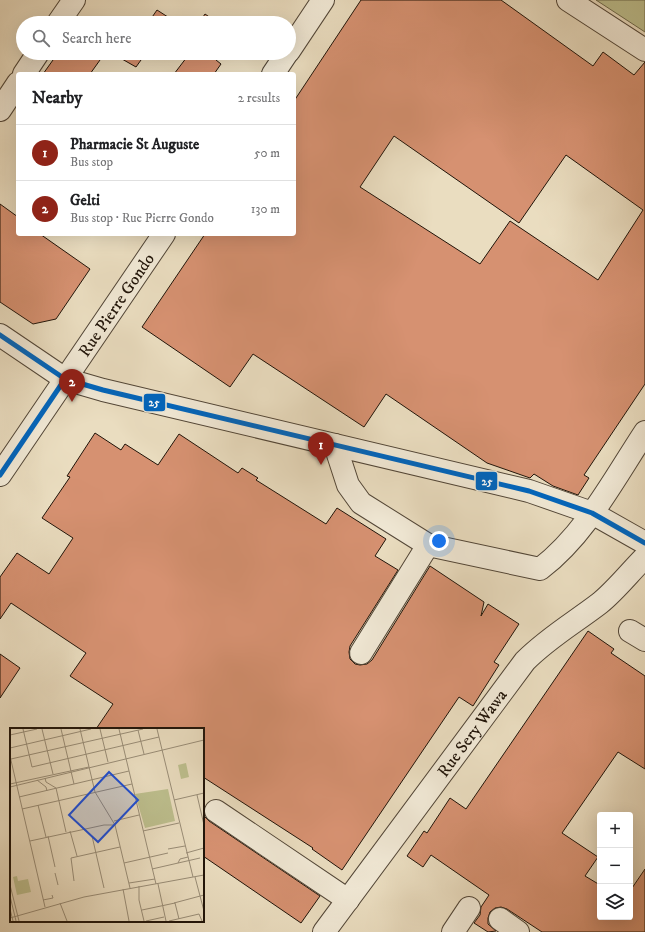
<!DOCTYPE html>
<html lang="en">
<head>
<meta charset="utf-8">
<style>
  body { margin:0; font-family:"IM FELL DW Pica",serif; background:#f6f6f6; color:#202124 }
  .controls { position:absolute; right:12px; bottom:12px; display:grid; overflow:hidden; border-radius:4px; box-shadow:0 4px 16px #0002 }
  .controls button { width:36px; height:36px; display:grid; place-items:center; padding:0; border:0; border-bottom:1px solid #e0e0e0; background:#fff; color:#202124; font:20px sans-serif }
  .you { position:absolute; left:439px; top:541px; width:14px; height:14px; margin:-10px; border:3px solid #fff; border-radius:50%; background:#1a73e8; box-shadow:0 0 0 6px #1a73e833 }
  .badge { display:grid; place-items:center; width:26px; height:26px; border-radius:50%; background:#8f2418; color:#fff; font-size:13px; font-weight:700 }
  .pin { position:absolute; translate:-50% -33px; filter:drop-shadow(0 1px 2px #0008) }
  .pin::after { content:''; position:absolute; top:21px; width:14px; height:12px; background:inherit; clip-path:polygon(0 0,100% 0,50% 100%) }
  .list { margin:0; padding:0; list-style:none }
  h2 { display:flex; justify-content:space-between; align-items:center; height:52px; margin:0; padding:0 16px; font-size:17px }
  h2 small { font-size:13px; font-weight:400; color:#757577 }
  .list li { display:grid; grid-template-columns:26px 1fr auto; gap:12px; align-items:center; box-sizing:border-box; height:56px; padding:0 16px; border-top:1px solid #e0e0e0 }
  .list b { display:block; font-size:15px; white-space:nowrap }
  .list p { margin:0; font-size:13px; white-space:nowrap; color:#757577 }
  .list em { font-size:13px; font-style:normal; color:#757577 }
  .icon { flex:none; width:22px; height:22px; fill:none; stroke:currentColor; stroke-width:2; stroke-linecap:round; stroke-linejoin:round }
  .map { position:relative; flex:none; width:645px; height:932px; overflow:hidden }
  .search { position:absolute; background:#fff; box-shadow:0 4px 16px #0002; left:16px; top:16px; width:280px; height:44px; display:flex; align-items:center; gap:10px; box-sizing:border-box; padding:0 14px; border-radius:22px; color:#757577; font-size:15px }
  .panel { position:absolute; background:#fff; box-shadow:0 4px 16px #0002; left:16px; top:72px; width:280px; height:164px; border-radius:4px }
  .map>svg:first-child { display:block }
</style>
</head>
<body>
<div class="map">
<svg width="645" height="932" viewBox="0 0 645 932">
  <rect width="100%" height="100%" fill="#eaddc0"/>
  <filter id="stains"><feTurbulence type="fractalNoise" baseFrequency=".005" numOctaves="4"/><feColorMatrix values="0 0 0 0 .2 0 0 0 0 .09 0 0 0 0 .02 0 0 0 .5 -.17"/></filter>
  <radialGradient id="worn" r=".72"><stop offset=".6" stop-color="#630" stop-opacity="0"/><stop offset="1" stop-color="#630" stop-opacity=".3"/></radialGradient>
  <path fill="#bdbf8e" stroke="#6e6a4c" d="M596,0H645V32Z"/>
  <path fill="#d69171" stroke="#201409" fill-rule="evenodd" d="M361,0H501L593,66L603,52L634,75L645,62V384L584,475L589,478L578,495L553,486L534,474L530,478L487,463L386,394L364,427L253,354L230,387L142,327L205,234H294V101ZM394,136L519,223L566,155L643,210L598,280L510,221L480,264L360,187Z
    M157,10L171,19L168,23H148Z
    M205,14L218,23H199Z
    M58,53H105L90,74H43Z
    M127,53H146L136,67L122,59Z
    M190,53H221L216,60L221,64L214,74H174Z
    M0,204L18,217V234H40L90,269L56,319L33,324L0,302Z
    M95,433L121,450L125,444L158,465L179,434L238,473L242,468L258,478L256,480L326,524L337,508L386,539L375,556L398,570L350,646L349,652L350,659L355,664L360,665L367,664L372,660L430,566L484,602L481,616L488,604L519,624L494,662L499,665L473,706L459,697L342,870L312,849L313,848L203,777V729H96L113,704L70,676L86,653L11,603L0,619V577L17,553L49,574L73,538L42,518L70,477L67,476Z
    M588,631L614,649L611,653L645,676V769L618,752L562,833L598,857L585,876L600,885V917H630V891L645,869V932H542L507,909L501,907L495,908L490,912L488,918V924L496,931L488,932L474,923L480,915L481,907L489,895L431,855L423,867L407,856L424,831L427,833L450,798L466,809Z
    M0,654L20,668L0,698Z
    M203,815L209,821L320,896L301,923L203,856Z"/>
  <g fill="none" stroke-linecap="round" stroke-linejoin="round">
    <defs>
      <g id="minor">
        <path d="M568,0L645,50"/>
        <path d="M58,23L74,0"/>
        <path d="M289,51L323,0"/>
        <path d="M24,74L38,53"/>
        <path d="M273,74L287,53"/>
        <path d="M0,110L18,83"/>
        <path d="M0,335L65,379L103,390L529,491L592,513L645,543"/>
        <path d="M335,445L348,485L361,503L428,545L540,569C585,535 614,479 645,432"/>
        <path id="s1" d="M0,475L164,234"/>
        <path d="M630,631L645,640"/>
        <path d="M361,653L428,545"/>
        <path d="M216,811L348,900"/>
        <path d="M500,919L518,932"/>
        <path id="s2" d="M324,932L525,661C549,637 574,623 600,603C616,590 630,572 645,557"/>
        <path d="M453,932L469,908"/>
      </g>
    </defs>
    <use href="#minor" stroke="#524637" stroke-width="24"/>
    <use href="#minor" stroke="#f1e9d6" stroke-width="22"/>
    <defs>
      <path id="bus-1" d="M0,335L65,379L103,390L529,491L592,513L645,543
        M0,475L65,379"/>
    </defs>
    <use href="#bus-1" stroke="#f1e9d6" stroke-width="8"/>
    <use href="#bus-1" stroke="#0065bd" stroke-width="5"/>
  </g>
  <g text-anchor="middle" stroke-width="4" stroke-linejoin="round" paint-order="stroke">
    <g font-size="17" fill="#201409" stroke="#f1e9d6">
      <text dy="6" stroke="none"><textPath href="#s1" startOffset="206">Rue Pierre Gondo</textPath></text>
      <text dy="6" stroke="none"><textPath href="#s2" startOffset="248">Rue Sery Wawa</textPath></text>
    </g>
  </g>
  <g transform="translate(10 728)">
    <rect width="194" height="194" fill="#eaddc0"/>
    <path d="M176,35L179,49L171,51L168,37ZM158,61L165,93L135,100L125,66ZM7,148L8,153L18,151L21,164L7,167L3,149Z" fill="#bdbf8e"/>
    <path fill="none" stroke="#998d77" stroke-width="1" d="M13,1L22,39L149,9M32,1L43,46M51,1L64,56M70,1L85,64L105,97L120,160M90,1L98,34M109,1L146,156M147,1L183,149M128,2L134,26M0,7L27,1M0,20L81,1M0,28L35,179M1,31L133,1M35,50L36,54L46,60L56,104M27,52L36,59L37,63M0,56L79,39M0,59L194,12M187,67L194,97M9,69L119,43M164,72L194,65M28,77L36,109M12,81L122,56M104,93L129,87M60,103L67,128M133,103L169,95M38,108L45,139M82,108L94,160M20,113L94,97H105M158,121L175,118M176,125L194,120M114,135L158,125M168,135L170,131L178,129M142,141L190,130M45,145L48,157M185,149L194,183M64,153L61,130L110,119M119,155L145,151M148,156L156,193M0,157L9,193M129,158V172L134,193M113,161L119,193M0,168L6,193M33,172L43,170L42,167M50,175L57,193M164,175L194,167M0,181L3,193M132,182L165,175L169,191M0,190L74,169L194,147M136,193L154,189M159,193L189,186L192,193"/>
    <path fill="#1d4ed8" fill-opacity="0.15" stroke="#1d4ed8" stroke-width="2" d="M99,44L128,72L88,114L59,87Z"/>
    <rect width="194" height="194" fill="none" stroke="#201409" stroke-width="2"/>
  </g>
  <g stroke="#f1e9d6" stroke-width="1.5">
    <rect x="143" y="393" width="23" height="19" rx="4" fill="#0065bd"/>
    <rect x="475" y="471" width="23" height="20" rx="4" fill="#0065bd"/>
  </g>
  <g font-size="11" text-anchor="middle" font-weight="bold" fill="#fff">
    <text x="154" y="406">25</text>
    <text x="487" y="485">25</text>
  </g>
  <rect width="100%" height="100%" filter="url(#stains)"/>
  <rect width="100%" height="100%" fill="url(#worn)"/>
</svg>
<div class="controls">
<button>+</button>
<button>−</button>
<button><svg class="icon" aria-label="layers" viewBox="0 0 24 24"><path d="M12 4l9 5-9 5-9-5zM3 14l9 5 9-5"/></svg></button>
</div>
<div class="you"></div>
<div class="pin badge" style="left:321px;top:465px">1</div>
<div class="pin badge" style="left:72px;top:402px">2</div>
<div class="search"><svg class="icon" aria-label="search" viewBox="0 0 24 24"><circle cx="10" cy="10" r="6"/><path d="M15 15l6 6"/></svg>Search here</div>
<section class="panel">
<h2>Nearby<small>2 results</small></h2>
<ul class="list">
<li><span class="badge">1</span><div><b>Pharmacie St Auguste</b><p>Bus stop</p></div><em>50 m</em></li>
<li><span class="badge">2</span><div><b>Gelti</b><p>Bus stop · Rue Pierre Gondo</p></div><em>130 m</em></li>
</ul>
</section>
</div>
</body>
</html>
